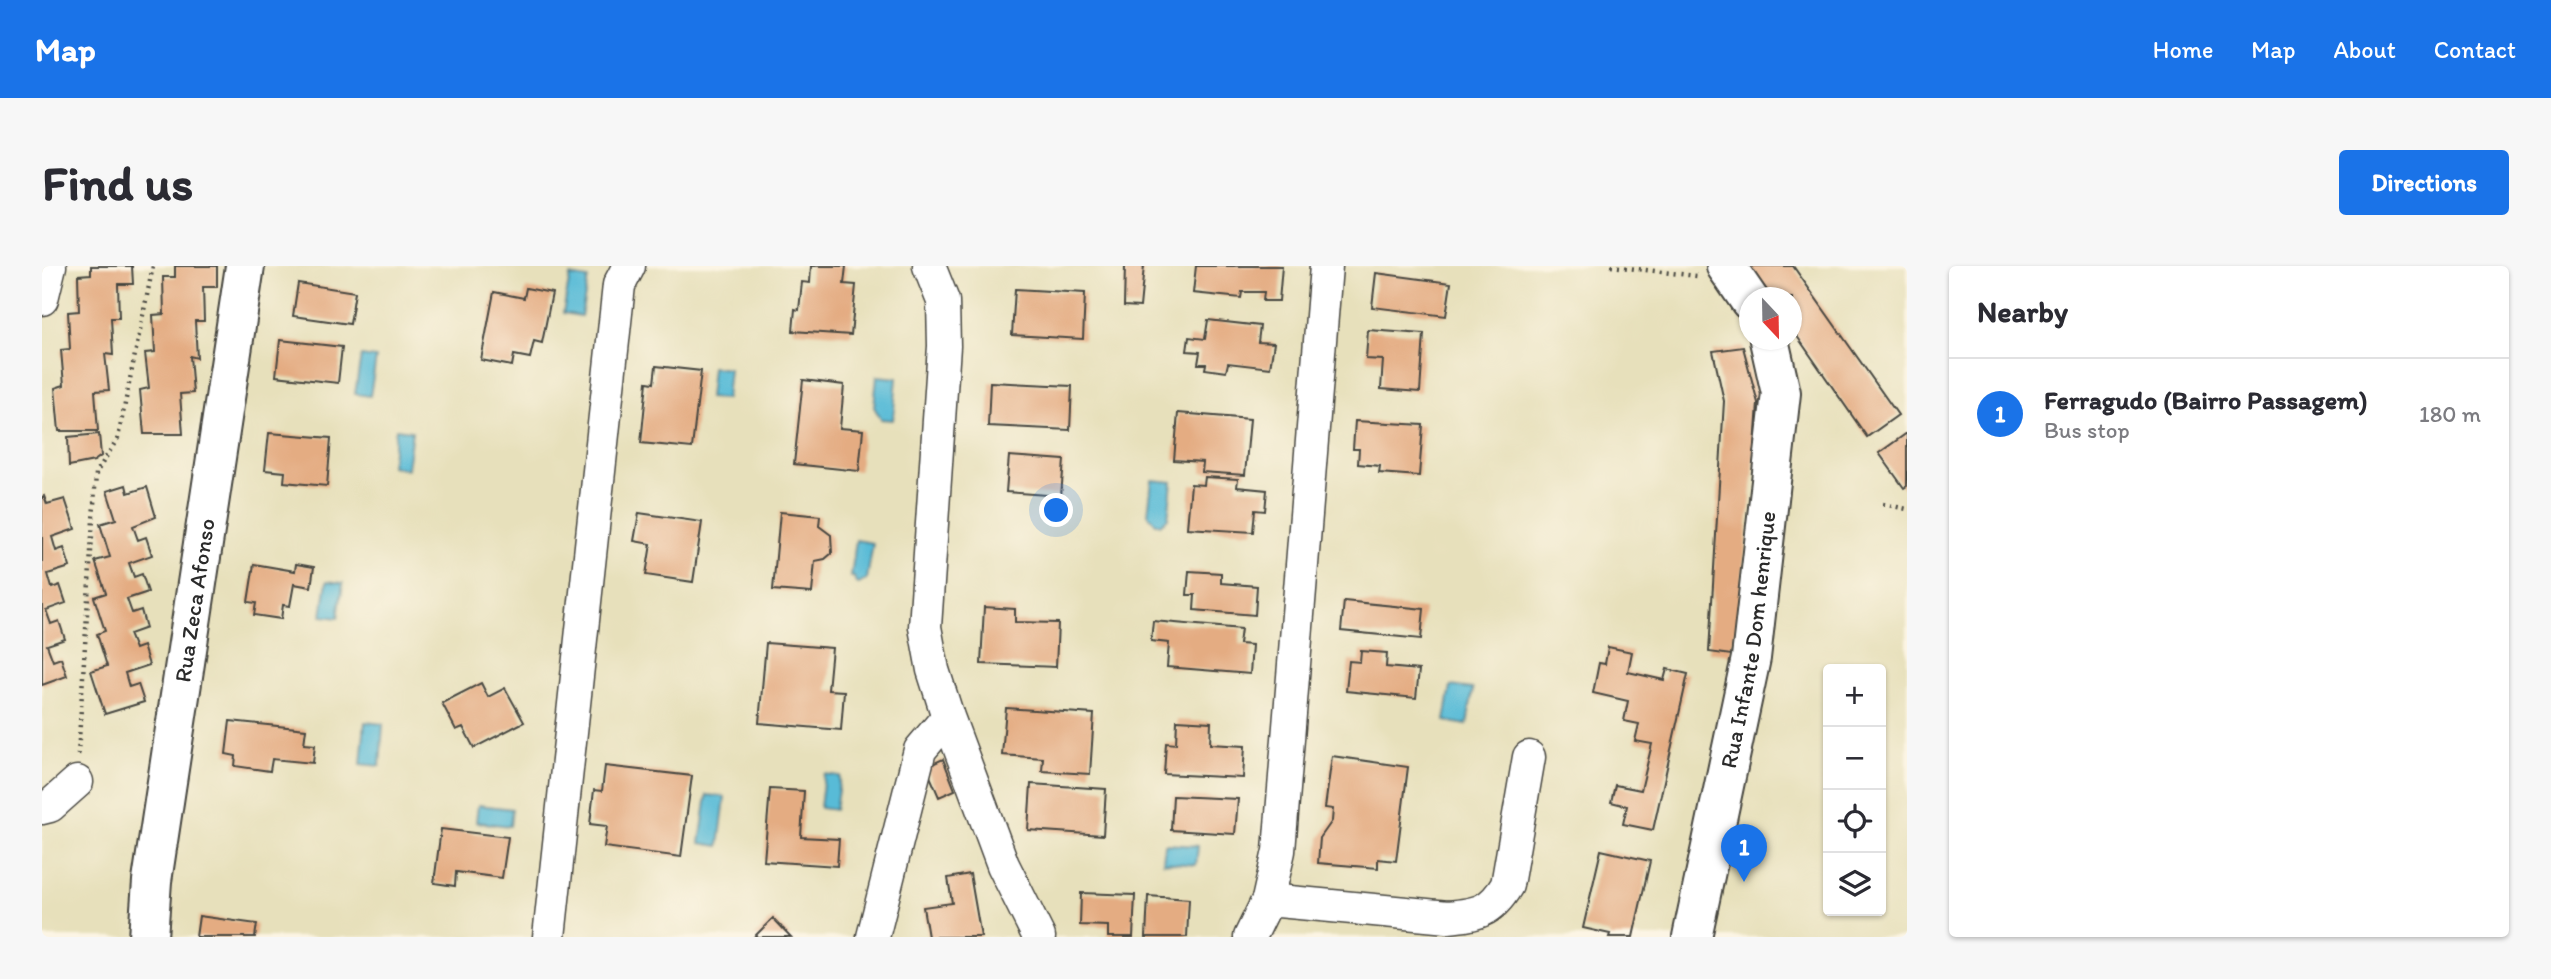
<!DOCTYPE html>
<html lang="en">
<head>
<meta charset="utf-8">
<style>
  body { margin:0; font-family:Itim,sans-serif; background:#f7f7f7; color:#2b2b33 }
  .controls { position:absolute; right:21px; bottom:21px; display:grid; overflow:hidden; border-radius:7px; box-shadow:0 2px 5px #0004 }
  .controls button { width:63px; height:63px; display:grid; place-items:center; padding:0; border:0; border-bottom:2px solid #e1e1e2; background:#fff; color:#2b2b33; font:35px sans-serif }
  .compass { position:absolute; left:1697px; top:21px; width:63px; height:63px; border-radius:50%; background:#fff; box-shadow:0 2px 5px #0004; rotate:158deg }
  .you { position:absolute; left:1015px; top:245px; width:24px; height:24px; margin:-18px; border:5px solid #fff; border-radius:50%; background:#1a73e8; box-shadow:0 0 0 10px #1a73e833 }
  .badge { display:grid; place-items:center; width:46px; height:46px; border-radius:50%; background:#1a73e8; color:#fff; font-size:23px; font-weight:700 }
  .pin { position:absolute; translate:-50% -58px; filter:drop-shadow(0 2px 4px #0008) }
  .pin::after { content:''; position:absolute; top:37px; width:24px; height:21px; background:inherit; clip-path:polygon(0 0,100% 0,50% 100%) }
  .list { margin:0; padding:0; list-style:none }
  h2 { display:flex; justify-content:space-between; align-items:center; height:91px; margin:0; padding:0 28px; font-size:30px }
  h2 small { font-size:23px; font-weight:400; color:#7c7c81 }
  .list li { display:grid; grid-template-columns:46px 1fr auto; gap:21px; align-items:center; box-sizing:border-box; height:112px; padding:0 28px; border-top:2px solid #e1e1e2 }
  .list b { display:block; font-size:26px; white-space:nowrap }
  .list p { margin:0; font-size:23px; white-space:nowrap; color:#7c7c81 }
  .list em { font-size:23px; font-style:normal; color:#7c7c81 }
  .icon { flex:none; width:38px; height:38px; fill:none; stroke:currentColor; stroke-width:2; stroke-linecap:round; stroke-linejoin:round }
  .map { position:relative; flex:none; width:1865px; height:671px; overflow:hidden; border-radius:7px }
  header { display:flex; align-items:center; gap:42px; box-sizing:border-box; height:98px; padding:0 35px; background:#1a73e8; color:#fff }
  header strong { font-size:33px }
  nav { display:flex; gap:38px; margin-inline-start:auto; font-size:24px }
  .intro { display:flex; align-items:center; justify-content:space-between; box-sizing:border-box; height:168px; padding:0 42px }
  h1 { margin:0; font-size:49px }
  .button { padding:18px 32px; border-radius:7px; background:#1a73e8; color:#fff; font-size:24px; font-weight:700 }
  main { display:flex; gap:42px; padding:0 42px }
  aside { flex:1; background:#fff; border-radius:7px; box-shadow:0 2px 5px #0004 }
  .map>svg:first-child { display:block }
</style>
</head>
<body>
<header>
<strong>Map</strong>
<nav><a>Home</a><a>Map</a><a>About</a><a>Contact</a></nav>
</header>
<div class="intro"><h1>Find us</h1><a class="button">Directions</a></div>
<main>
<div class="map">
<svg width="1865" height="671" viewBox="0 0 1865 671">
  <rect width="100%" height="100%" fill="#fcf5e5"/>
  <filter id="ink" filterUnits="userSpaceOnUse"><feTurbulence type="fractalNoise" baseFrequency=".0143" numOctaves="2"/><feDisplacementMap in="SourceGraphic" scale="14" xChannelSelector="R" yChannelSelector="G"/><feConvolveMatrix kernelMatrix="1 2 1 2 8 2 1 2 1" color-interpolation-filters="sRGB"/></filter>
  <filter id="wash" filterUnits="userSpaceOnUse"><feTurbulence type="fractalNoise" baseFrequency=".00686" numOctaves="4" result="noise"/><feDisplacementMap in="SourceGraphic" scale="28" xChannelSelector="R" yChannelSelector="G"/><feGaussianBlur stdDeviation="1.57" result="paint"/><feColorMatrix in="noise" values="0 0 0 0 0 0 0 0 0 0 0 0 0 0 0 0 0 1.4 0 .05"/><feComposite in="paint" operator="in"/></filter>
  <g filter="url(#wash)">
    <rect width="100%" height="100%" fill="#e7e0bb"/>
    <path fill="#59bbd7" stroke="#427381" stroke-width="2" d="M528,10L546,13L539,50L521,47Z
      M319,90L334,92L328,130L313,128Z
      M670,101L687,103L684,133L667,132Z
      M835,110L855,112L851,154L839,153L832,141Z
      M354,163L370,165L365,203L349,200Z
      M1110,214L1130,216L1126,252L1118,258L1113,257L1106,248Z
      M814,274L831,277L825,313L817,318L814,317L812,311H809Z
      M285,315L301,317L296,352L280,350Z
      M1409,420L1431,423L1425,459L1403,455Z
      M323,456L341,458L338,500L319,498Z
      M782,508L798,510L793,544L778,542Z
      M665,529L683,531L677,580L658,577Z
      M436,539L470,543L468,560L434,556Z
      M1123,578L1156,580L1154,599L1121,596Z"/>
    <g id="blocks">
      <path fill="#e4ac82" d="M49,0H90L91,18H76L77,52H69L71,89L63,88L67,124L53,125L56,165H17L13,122L22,119L19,84L28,83L26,46L37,45L36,9L49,8Z
        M133,0H175V21H161L162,55H153L155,92L148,90L151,127L138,128L141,168H102L98,124L107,122L103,87L113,86L111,49L122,48L121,11H133Z
        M769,0H804L802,18L814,19L809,69L751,65L753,43L757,44L760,16L768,17Z
        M1083,0H1102L1098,41L1082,40Z
        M1154,0H1240L1237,35H1221L1222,26H1200L1199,32L1151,27Z
        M1705,0H1751L1856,149L1825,171L1750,63V32H1727Z
        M1334,7L1409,17L1404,50L1330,41Z
        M256,17L313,26L308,58L251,50Z
        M484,22L510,27L500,77L492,75L488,92L472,89L470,100L439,94L452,26L482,32Z
        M973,23L1043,27L1041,73L970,69Z
        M1166,54L1218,60L1216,76L1232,77L1228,102L1186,97L1184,106L1163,103L1164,98H1156L1158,86L1145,85L1147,71L1163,73Z
        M1326,64L1382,68L1378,126L1339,123L1341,94L1324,93Z
        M238,74L300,81L296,117L234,110Z
        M1701,81L1716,137L1711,212L1696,353L1689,389L1667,386L1682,135L1671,85Z
        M614,100L659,105L650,182L599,177L605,116L612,117Z
        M761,114L802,119L798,162L821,164L817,205L752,198Z
        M948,116L1030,120L1028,164L946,160Z
        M1136,147L1208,153L1203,209L1160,206L1161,196L1132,194Z
        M1313,155L1381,159L1377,210L1337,207L1338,200L1316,198L1317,183H1311Z
        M227,167L289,172L285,220L242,216L243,206L223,204Z
        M1865,167V220L1862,222L1837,187Z
        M57,168L59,190L52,195L27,200L26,171Z
        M967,190L1022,194L1019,230L964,226Z
        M1163,211L1196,213L1195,221L1225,224L1223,245L1213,244L1211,266L1145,262L1149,218L1162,219Z
        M84,219L86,227L105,221L114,251L91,260L96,274L104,271L110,289L87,297L92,311L100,308L106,326L85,333L90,347L99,344L104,362L87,368L93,383L101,380L107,399L83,407L87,421L96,418L102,436L63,448L49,405L65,400L55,368L63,365L52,331L64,327L53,295L68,291L58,258L74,253L65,225Z
        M2,230L5,238L23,233L33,263L10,271L14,285L22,282L28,301L6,308L10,322L18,319L24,337L4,344L9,358L17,355L23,373L5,379L11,395L19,392L25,410L0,419V231Z
        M738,246L778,250L777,260L789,269L790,287L783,293L773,295L770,327L731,324Z
        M597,247L660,256L651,316L604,309L609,278L592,275Z
        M212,298L253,305L254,298L272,301L269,321L252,318L248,340L241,339L239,353L212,349L214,337L206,336Z
        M1147,305L1179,307V317L1215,320L1213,349L1152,344L1153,329H1145Z
        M1302,335L1382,343L1379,373L1299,365Z
        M942,341L973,343V356L1016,357L1014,401L939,398Z
        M1111,355L1199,363L1197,378L1210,379L1208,408L1125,401L1127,377L1109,375Z
        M724,377L790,382L786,424L802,425L799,464L717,457Z
        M1566,381L1590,386L1586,406L1622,414L1625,403L1646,408L1611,564L1581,558L1585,540L1569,536L1573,519L1599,524L1610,478L1593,475L1597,458L1582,455L1586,435L1551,427L1557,397L1563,398Z
        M1319,385L1345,387L1344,401L1377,404L1374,432L1304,425L1307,395L1318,396Z
        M439,417L446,431L463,422L482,456L432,482L421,461L414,464L400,437Z
        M964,442L1052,448L1048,508L1000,505L1001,492L960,489Z
        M1135,454L1169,456L1168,478L1203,480L1201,512L1122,508L1124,477L1134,478Z
        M188,455L264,463L262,478L273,479L271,497L230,493L228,505L193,500L194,490L184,488Z
        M1290,490L1366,501L1354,595L1336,593V602L1276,597L1278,572L1290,555L1291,543L1283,542Z
        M901,493L913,524L897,531L884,501Z
        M563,500L650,510L639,591L562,581L565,560L548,558L552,524L560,525Z
        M989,518L1064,523L1061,569L986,564Z
        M728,523L762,525L759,571L797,573L795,600L722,595Z
        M1131,530L1196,533L1193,568L1129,564Z
        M399,563L466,571L460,612L414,606L413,620L392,617Z
        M1559,584L1608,595L1591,671H1567L1568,668L1541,662Z
        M928,608L939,671H886L881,641L910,637L906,612Z
        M1039,627L1093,629L1091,671H1066V660L1038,659Z
        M1106,630L1147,633L1145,671H1104Z
        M157,650L215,658L213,671H154Z
        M731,652L749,671H712Z"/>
    </g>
  </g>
  <g filter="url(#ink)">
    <use href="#blocks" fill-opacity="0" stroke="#474641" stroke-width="2"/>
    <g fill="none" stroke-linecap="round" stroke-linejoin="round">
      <defs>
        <path id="minor" d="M887,0L901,35L902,80L883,361L891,404L906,451L961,599L997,671
          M0,33L8,0
          M0,542L8,540L35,516
          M1226,634L1406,651C1436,648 1449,646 1465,619L1487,491
          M507,671L577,19L587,0
          M831,671L878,484L906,451
          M1208,671L1226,634L1237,585L1284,0"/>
        <g id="tertiary">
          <path d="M1684,0L1708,35"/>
          <path id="s1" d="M106,671L110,615L203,0"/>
          <path id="s2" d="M1650,671L1709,392L1739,127L1727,74"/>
        </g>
      </defs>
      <use href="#minor" stroke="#474641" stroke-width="35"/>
      <use href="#tertiary" stroke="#474641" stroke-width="42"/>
      <path stroke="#474641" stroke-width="4.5" stroke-dasharray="2 5" stroke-linecap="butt" d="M1569,0L1655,10
        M1841,238L1865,243
        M36,489L54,207L76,172L111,0"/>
      <use href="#minor" stroke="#fff" stroke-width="32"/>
      <use href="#tertiary" stroke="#fff" stroke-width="38"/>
    </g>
  </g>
  <g text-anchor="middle" stroke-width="5" stroke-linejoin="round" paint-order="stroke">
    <g font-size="23" fill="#2b2b2b" stroke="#fcf5e5">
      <text dy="8" stroke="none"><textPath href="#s1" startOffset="340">Rua Zeca Afonso</textPath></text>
      <text dy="8" stroke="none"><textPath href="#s2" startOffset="303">Rua Infante Dom henrique</textPath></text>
    </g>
  </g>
</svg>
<div class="controls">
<button>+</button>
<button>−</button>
<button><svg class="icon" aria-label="locate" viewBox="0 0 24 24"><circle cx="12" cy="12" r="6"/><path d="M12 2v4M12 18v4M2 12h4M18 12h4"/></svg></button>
<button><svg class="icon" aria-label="layers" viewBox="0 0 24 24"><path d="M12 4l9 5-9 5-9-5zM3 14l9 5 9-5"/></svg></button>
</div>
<svg class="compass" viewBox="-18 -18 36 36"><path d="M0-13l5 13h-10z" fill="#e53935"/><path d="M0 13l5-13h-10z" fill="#7c7c81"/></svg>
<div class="you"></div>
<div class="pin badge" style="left:1702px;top:616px">1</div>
</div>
<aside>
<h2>Nearby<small></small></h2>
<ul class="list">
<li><span class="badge">1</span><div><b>Ferragudo (Bairro Passagem)</b><p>Bus stop</p></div><em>180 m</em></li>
</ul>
</aside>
</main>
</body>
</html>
